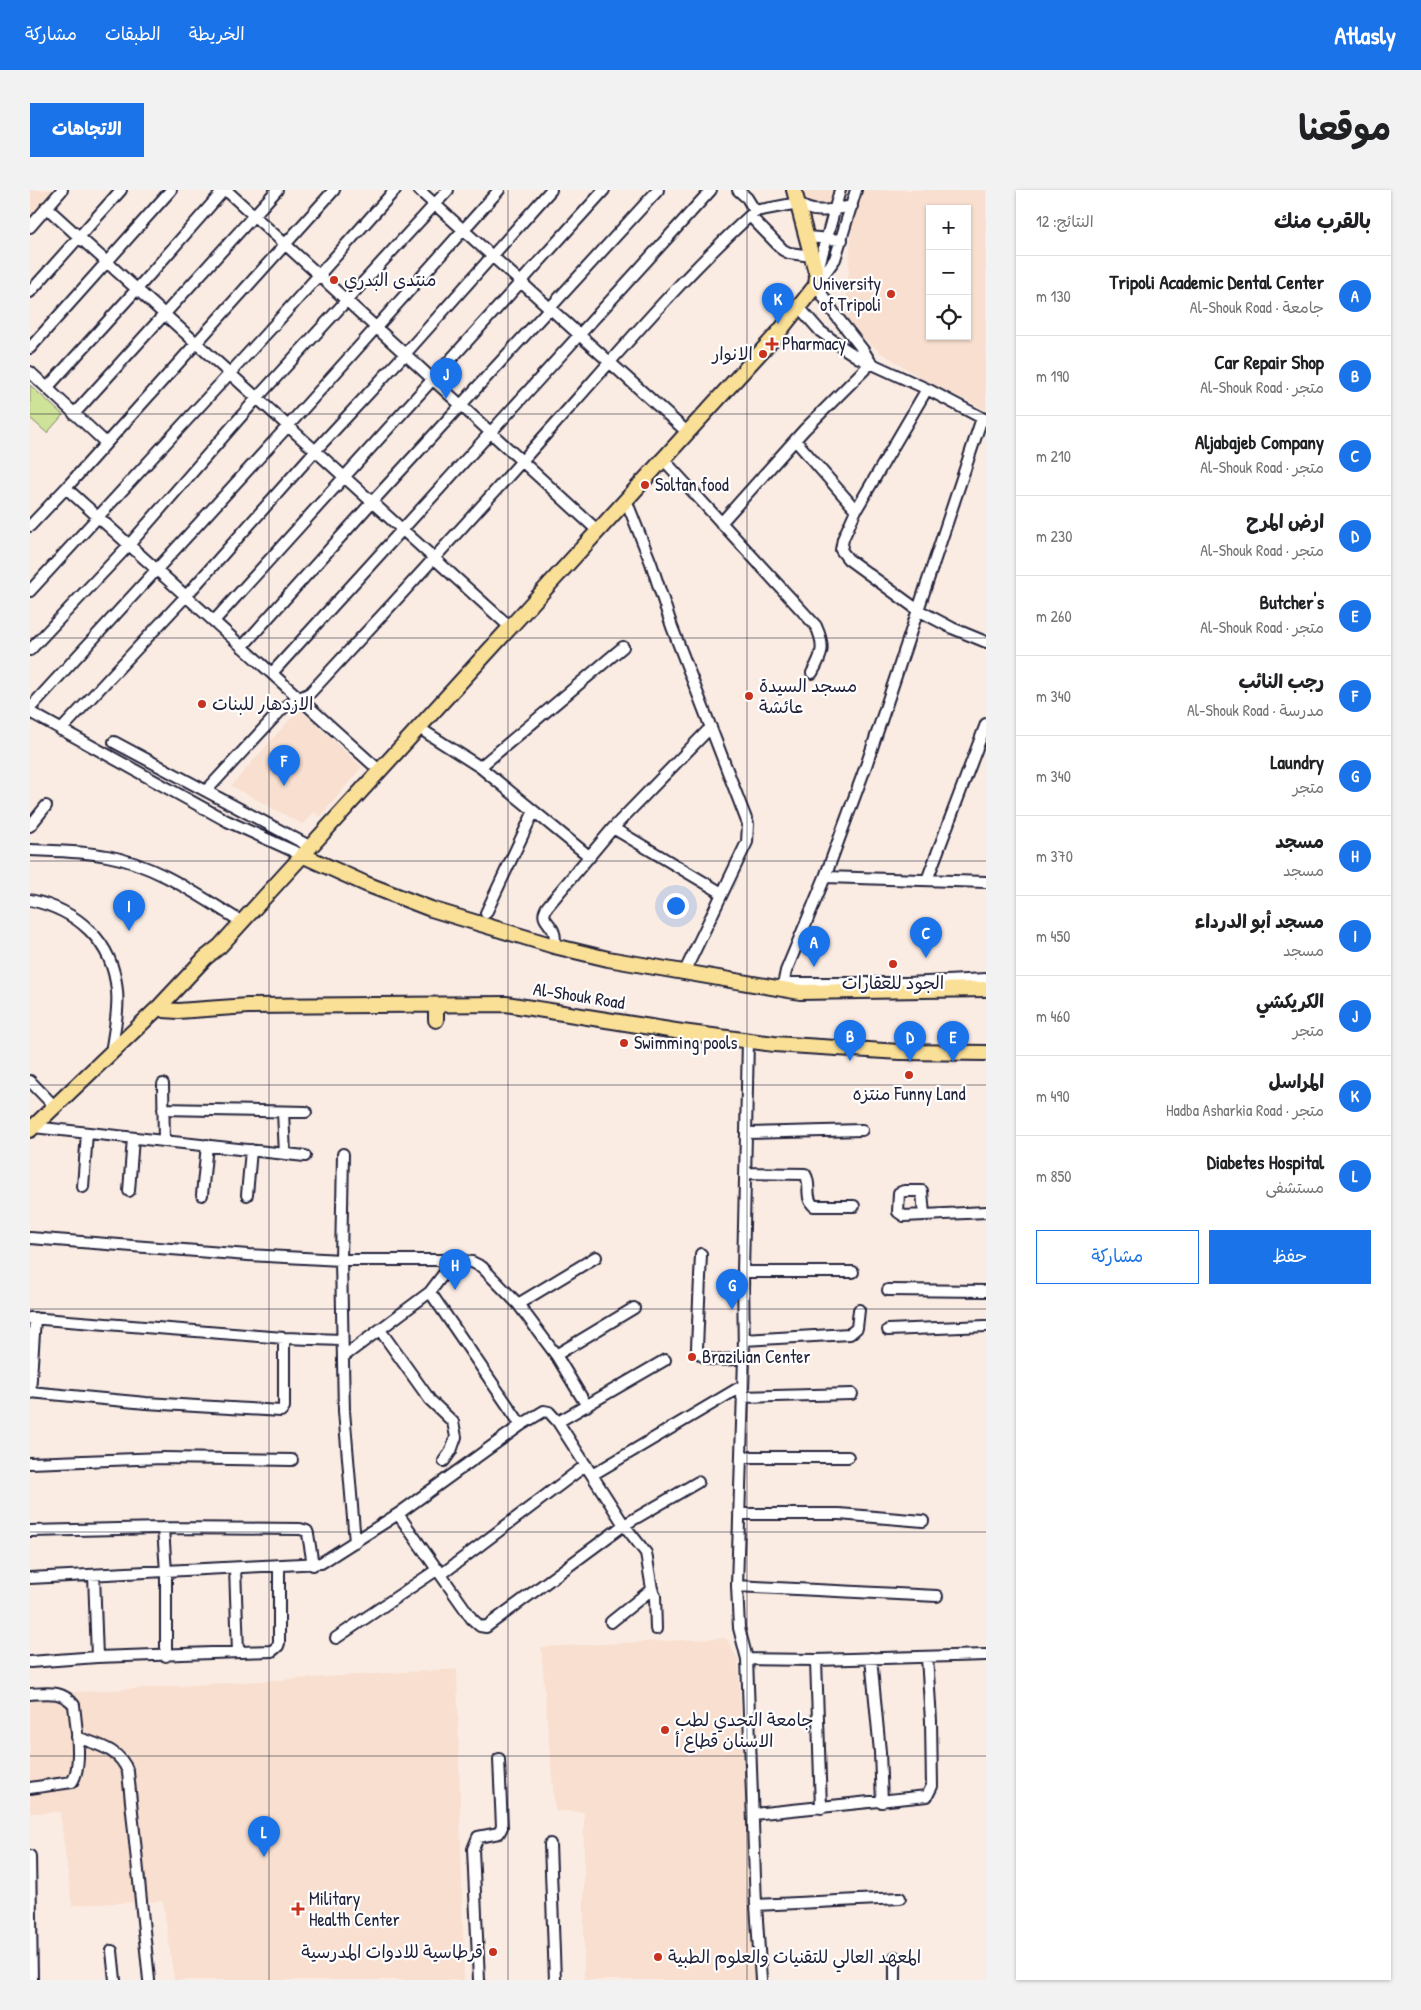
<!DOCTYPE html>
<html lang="ar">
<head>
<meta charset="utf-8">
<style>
  body { margin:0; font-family:"Patrick Hand","Playpen Sans Arabic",sans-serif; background:#f2f2f2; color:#202124; direction:rtl }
  .controls { position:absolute; right:15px; top:15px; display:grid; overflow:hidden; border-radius:0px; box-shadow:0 1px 4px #0004 }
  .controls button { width:45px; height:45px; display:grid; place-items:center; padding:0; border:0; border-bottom:1px solid #e0e0e0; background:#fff; color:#202124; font:25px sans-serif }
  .you { position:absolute; left:645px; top:715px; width:18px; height:18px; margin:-12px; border:4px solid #fff; border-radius:50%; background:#1a73e8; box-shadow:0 0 0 8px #1a73e833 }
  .badge { display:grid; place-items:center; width:32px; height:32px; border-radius:50%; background:#1a73e8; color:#fff; font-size:16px; font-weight:700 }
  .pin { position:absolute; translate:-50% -41px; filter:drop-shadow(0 1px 2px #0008) }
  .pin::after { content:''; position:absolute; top:26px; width:18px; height:15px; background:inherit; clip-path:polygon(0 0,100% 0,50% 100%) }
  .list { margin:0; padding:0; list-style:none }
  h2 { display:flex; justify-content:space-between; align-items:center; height:65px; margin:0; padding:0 20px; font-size:21px }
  h2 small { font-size:16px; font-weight:400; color:#757577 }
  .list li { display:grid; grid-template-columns:32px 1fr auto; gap:15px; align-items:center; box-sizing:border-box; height:80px; padding:0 20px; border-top:1px solid #e0e0e0 }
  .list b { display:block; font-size:19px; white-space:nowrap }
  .list p { margin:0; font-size:16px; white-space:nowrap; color:#757577 }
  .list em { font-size:16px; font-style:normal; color:#757577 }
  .actions { display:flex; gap:10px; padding:15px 20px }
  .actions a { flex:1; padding:11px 0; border:1px solid #1a73e8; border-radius:0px; text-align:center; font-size:18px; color:#1a73e8 }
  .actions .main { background:#1a73e8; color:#fff }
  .icon { flex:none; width:28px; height:28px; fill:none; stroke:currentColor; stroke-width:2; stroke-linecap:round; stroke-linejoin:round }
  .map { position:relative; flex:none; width:956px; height:1790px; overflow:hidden; direction:ltr; border-radius:0px }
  header { display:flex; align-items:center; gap:30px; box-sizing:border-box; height:70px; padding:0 25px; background:#1a73e8; color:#fff }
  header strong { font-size:24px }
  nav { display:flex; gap:28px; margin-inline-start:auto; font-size:18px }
  .intro { display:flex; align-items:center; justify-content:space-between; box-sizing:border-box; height:120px; padding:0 30px }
  h1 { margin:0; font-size:35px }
  .button { padding:12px 22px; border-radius:0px; background:#1a73e8; color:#fff; font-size:18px; font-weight:700 }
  main { display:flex; gap:30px; padding:0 30px }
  aside { flex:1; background:#fff; border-radius:0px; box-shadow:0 1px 4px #0004 }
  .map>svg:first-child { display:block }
</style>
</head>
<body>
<header>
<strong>Atlasly</strong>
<nav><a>الخريطة</a><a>الطبقات</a><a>مشاركة</a></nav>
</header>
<div class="intro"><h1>موقعنا</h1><a class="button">الاتجاهات</a></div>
<main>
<aside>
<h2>بالقرب منك<small>النتائج: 12</small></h2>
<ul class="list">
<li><span class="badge">A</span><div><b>Tripoli Academic Dental Center</b><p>جامعة · Al-Shouk Road</p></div><em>130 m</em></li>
<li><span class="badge">B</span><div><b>Car Repair Shop</b><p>متجر · Al-Shouk Road</p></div><em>190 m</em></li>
<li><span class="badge">C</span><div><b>Aljabajeb Company</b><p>متجر · Al-Shouk Road</p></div><em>210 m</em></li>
<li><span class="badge">D</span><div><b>ارض المرح</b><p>متجر · Al-Shouk Road</p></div><em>230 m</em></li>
<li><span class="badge">E</span><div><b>Butcher's</b><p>متجر · Al-Shouk Road</p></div><em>260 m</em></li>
<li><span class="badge">F</span><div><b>رجب النائب</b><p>مدرسة · Al-Shouk Road</p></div><em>340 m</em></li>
<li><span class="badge">G</span><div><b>Laundry</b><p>متجر</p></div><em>340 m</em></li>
<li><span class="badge">H</span><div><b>مسجد</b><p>مسجد</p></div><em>370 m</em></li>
<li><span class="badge">I</span><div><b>مسجد أبو الدرداء</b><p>مسجد</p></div><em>450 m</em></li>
<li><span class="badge">J</span><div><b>الكريكشي</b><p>متجر</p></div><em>460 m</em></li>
<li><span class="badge">K</span><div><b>المراسل</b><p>متجر · Hadba Asharkia Road</p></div><em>490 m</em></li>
<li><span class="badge">L</span><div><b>Diabetes Hospital</b><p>مستشفى</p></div><em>850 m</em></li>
</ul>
<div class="actions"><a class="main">حفظ</a><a>مشاركة</a></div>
</aside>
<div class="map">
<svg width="956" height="1790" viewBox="0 0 956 1790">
  <rect width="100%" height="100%" fill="#fbece3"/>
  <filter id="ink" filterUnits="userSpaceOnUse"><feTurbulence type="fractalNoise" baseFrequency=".02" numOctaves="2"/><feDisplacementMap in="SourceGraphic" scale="10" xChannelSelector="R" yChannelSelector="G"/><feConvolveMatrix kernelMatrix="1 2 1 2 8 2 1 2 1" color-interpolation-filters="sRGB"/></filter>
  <g filter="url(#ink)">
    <path fill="#f8dfcf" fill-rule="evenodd" d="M0,0H26L0,29Z
      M764,0H956V220L891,188L849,161L827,143L815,129L824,10L822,16L782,20ZM900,19H937V146H900Z
      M269,519L332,577L290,627L284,622L275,633L272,634L201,596Z
      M696,1448L708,1469L724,1790H554V1622L525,1621L511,1457Z
      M427,1479L434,1790H144L133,1711L42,1715L30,1622L0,1623V1505Z"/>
    <path fill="#cfe398" stroke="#78826a" d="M0,195L33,225L17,243L0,228Z"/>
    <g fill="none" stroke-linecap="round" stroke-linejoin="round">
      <defs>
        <path id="minor" d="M196,0L567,340
          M389,0L657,242
          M708,0L717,8L725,21L768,13C783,26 804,19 822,16
          M826,0L805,69L786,95L804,123L833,160L841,173
          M16,17L480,437
          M720,26L753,60L759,63L782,66
          M0,37L32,0
          M777,47L812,50
          M787,83L810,0
          M0,102L91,0
          M769,117L790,141L812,157L829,168L897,199L956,230
          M0,158L141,0
          M0,182L76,253
          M17,198L107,99L194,0
          M897,199L826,320L813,349L811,360L818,369L888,420L922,438L956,452
          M44,224L247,0
          M765,250L826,320
          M632,268L786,436C795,456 793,464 782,483
          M36,298L350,581
          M596,310L621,373L642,437L718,634L717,652L654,783
          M691,333L774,240L841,173
          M0,336L36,298L304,0
          M0,401L246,133L365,0
          M184,431L574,0
          M212,457L342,312L628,0
          M0,460L99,355L227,208L418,0
          M242,483L681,0
          M0,518L258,236L469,0
          M0,522L197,631L272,665
          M389,538L450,577L560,667
          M31,540L156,406L285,261L375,164L521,0
          M84,552L281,657
          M450,577L593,457
          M176,601L251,520L260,513L280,503C363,414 445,324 525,234C590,161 653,86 725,21
          M0,636L16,616
          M583,638L692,703
          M0,660C26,661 52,661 77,666C127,675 169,706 212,732
          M795,687L956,692
          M897,690L956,534
          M0,710C47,720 83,751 87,801C89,821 84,842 81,863
          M456,723L504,621
          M524,756C524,752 526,748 524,743C521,732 509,730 517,717L583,638L681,537
          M753,793H877L956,789
          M752,800L756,781L795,687L837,573L952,228
          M718,851L713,1082L714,1168L707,1396L709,1438L717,1469L726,1715L731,1790
          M0,891L25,917
          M133,894L134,951
          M133,919L276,922
          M253,922L255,964
          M3,937L275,966
          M717,943L832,940
          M313,964L311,1070L314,1221L325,1352
          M715,983L775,984C782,994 774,1008 784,1016H824
          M53,997L57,943
          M99,1001L103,948
          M172,1005L177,955
          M217,1005L221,960
          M894,1025L892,1001H874L869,1003L868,1022L874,1026L956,1022
          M0,1048L218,1065L311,1070H424L442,1072L452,1077L488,1114L526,1165L557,1216
          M671,1064L667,1158C672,1175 699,1169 714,1168
          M713,1082H823
          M858,1100L956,1101
          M400,1102L491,1235
          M488,1114L566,1067
          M0,1128L254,1148L312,1150
          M350,1140L400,1210L423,1232L426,1247L421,1261L414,1271
          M858,1140L956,1136
          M714,1150L820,1144L827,1138L829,1120
          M526,1165L604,1118
          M313,1167L400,1102L424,1070
          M0,1202L116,1213L251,1221L254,1217V1148
          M0,1203L5,1128
          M712,1207L822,1204
          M528,1232L635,1170
          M711,1267H818
          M0,1273L133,1268L262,1270
          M562,1285L712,1196
          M368,1324L442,1429L450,1436L456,1437L594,1335L668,1292
          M709,1324H809L893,1331
          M133,1338L136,1382V1466
          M0,1341L133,1338L270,1339L277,1341L278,1344L283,1375
          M205,1378L208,1462
          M412,1384L556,1275
          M64,1385L67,1467
          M0,1388L291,1373L368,1324L491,1235L514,1221L519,1222L528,1232L594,1335L616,1363L622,1399L625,1406L626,1439
          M707,1396L907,1406
          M581,1432L622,1399
          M306,1448L408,1379
          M841,1468L850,1562L852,1612
          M717,1469L786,1470L956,1465
          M786,1470L791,1618
          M0,1472L67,1467L242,1461L248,1456L249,1453V1376
          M0,1504C18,1503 32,1500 44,1515C46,1535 53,1576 42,1592L0,1598
          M47,1547C68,1555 90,1559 98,1582L119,1790
          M724,1624L897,1606L902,1596L901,1531L897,1467
          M520,1654L525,1790
          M0,1666L2,1790
          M726,1715L870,1708
          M82,1761L85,1790
          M865,1767V1790
          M449,1790L443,1659L448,1647L469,1643L472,1637L469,1569"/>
        <path id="major" d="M272,665L336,694L401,719L524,756L578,769L770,802L956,799
          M406,815V830
          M134,820L148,821L218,816L476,814L652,842L744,854L870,862L956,863
          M0,940L130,816L175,768L190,756L749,142L786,95L787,86L764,0"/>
      </defs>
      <use href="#minor" stroke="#22223b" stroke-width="14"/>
      <use href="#major" stroke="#22223b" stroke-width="18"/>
      <use href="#minor" stroke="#fff" stroke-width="10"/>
      <use href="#major" stroke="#fadf96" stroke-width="14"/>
    </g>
  </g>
  <path fill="none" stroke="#22223b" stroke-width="1" stroke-opacity="0.55" d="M239,0V1790M478,0V1790M717,0V1790M0,224H956M0,448H956M0,671H956M0,895H956M0,1119H956M0,1342H956M0,1566H956"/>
  <g fill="#c8321e" stroke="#fff" stroke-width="2">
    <circle cx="304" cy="90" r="5"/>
    <circle cx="861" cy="104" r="5"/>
    <path d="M739.5 146.5h5v5h5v5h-5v5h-5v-5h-5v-5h5z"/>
    <circle cx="733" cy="164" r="5"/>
    <circle cx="615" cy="295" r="5"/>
    <circle cx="719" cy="506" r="5"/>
    <circle cx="172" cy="514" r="5"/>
    <circle cx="863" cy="774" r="5"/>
    <circle cx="594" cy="853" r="5"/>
    <circle cx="879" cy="885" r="5"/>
    <circle cx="662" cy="1167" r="5"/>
    <circle cx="635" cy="1540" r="5"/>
    <path d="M265.5 1711.5h5v5h5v5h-5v5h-5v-5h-5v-5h5z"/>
    <circle cx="463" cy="1762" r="5"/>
    <circle cx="628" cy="1767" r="5"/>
  </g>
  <g text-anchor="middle" stroke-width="4.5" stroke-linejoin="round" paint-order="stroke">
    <g font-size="18" fill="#22223b" stroke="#fff" text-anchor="start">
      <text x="314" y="96">منتدى البدري</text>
      <text x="851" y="100" text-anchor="end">University<tspan x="851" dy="21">of Tripoli</tspan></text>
      <text x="752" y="160">Pharmacy</text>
      <text x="723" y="170" text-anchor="end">الانوار</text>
      <text x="625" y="301">Soltan food</text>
      <text x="729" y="502">مسجد السيدة<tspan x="729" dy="21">عائشة</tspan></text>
      <text x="182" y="520">الازدهار للبنات</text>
      <text x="863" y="799" text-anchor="middle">الجود للعقارات</text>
      <text x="604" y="859">Swimming pools</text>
      <text x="879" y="910" text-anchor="middle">منتزه Funny Land</text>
      <text x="672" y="1173">Brazilian Center</text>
      <text x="645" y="1536">جامعة التحدي لطب<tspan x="645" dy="21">الاسنان قطاع أ</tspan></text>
      <text x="279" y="1715">Military<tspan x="279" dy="21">Health Center</tspan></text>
      <text x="453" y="1768" text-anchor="end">قرطاسية للادوات المدرسية</text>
      <text x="638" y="1773">المعهد العالي للتقنيات والعلوم الطبية</text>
    </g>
    <g font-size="18" fill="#22223b" stroke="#fff">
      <text transform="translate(549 806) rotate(9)" y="6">Al-Shouk Road</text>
    </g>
  </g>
</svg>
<div class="controls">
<button>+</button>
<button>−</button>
<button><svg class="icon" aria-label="locate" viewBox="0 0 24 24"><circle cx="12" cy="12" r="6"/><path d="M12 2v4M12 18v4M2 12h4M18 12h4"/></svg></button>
</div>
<div class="you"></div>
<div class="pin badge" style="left:784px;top:777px">A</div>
<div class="pin badge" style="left:820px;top:871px">B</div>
<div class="pin badge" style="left:896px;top:768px">C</div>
<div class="pin badge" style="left:880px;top:872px">D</div>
<div class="pin badge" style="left:923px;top:872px">E</div>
<div class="pin badge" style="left:254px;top:596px">F</div>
<div class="pin badge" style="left:702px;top:1120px">G</div>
<div class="pin badge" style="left:425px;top:1100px">H</div>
<div class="pin badge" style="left:99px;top:741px">I</div>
<div class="pin badge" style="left:416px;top:209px">J</div>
<div class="pin badge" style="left:748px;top:134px">K</div>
<div class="pin badge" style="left:234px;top:1667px">L</div>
</div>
</main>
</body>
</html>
